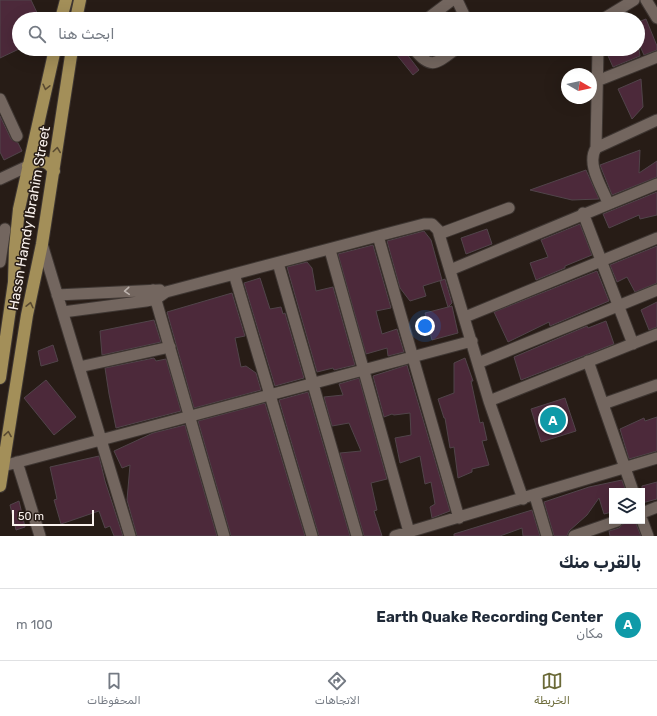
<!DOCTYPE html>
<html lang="ar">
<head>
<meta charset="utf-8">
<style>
  body { margin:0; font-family:Rubik,Vazirmatn,sans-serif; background:#f6f6f7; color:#1f2937; direction:rtl }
  .controls { position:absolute; right:12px; bottom:12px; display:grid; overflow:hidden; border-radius:0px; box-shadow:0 4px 16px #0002 }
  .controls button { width:36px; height:36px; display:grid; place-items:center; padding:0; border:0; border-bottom:1px solid #e0e1e3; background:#fff; color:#1f2937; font:20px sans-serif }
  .compass { position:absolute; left:561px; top:68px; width:36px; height:36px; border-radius:50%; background:#fff; box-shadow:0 4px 16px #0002; rotate:99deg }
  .scale { position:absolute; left:12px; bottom:10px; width:82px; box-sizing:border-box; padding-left:4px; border:2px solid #faf2ee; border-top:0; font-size:11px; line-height:14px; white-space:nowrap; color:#faf2ee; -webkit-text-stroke:3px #271c16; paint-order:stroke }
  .you { position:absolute; left:425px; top:326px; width:14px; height:14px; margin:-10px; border:3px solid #fff; border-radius:50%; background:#1a73e8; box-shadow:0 0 0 6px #1a73e833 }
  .badge { display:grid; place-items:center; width:26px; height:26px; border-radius:50%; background:#6b6a38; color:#fff; font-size:13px; font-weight:700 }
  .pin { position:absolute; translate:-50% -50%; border:2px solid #fff; box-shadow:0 1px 4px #0006 }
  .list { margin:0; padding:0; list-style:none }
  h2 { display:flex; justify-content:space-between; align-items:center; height:52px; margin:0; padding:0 16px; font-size:17px }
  h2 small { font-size:13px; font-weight:400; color:#747a83 }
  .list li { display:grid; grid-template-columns:26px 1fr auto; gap:12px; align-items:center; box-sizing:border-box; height:72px; padding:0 16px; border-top:1px solid #e0e1e3 }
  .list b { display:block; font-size:15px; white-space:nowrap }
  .list p { margin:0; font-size:13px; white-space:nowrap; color:#747a83 }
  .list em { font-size:13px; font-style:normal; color:#747a83 }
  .icon { flex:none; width:22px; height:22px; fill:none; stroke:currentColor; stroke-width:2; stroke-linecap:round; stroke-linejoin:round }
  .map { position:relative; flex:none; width:657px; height:536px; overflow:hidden; direction:ltr }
  .search { position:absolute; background:#fff; box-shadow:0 4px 16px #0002; left:12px; right:12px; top:12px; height:44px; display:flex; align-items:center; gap:10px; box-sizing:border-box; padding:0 14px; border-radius:22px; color:#747a83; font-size:15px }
  .sheet { height:124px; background:#fff }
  nav { display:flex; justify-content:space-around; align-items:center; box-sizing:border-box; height:56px; border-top:1px solid #e0e1e3; background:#fff; font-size:11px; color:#747a83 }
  nav a { display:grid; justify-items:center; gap:2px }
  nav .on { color:#6b6a38 }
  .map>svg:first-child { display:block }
</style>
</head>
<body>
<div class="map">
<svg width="657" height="536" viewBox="0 0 657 536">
  <rect width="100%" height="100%" fill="#271c16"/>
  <path fill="#4c293a" stroke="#51444a" d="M0,0H31L40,19H19V49L0,58Z
    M646,19L657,46V50L644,55L638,42V22Z
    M392,49H403L419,70L413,75Z
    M605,49H639L640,56L613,67Z
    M641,79L643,107L632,119L618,89Z
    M0,116L11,139L18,143L22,151L4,160L0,152Z
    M640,150L639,173L657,161V177L612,195L600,165Z
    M586,170L599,199L572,200L530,190Z
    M657,192V215L640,219L639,215L609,228L603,214Z
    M580,224L592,255L565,266V268L536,280L530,263L548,257L541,240Z
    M487,229L492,244L466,254L461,238Z
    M424,231L431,240L442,280L423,286L426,296L410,301L400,288L387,241Z
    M373,245L391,308L376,311L382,334L397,329L404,352L388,356L387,348L366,354L338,254Z
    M657,246V283L635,292L627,277L617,282L610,265Z
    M307,262L312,268L316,291L333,287L355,365L334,370L333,368L317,372L287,267Z
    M597,271L609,301L550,326L549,322L508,342L494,312Z
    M260,278L270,309L281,307L283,314L285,313L304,378L275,386L244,283Z
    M445,279L452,303L448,307L440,281Z
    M232,293L245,336L235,338L241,367L246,366L256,373L261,390L194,408L167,312Z
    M657,302V327L649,330L641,310Z
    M452,306L458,333L432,340L425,313Z
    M154,320L161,342L102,355L100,331Z
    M606,321L614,344L521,380L514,357L587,326L588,328Z
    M53,345L58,361L41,366L38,351Z
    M154,358L156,361L166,359L181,411L116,428L109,394L105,368Z
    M465,358L473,381H471L480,423L483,422L487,440L482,441L489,465L472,469V472L458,478L454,447L450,448L445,418H444L438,399L454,393V363Z
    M407,365L450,511L432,518L430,507L435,504L431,482L425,484L420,456L400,463L395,438L411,435L410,413L394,415L392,414L384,417L373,376Z
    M359,378L387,479L371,483L377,510L374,511L382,536H364L340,453L361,451L349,423L332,426L324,397L343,395L339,384Z
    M46,380L76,417L54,435L24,398Z
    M308,392L350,536H319L279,400Z
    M565,398L576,431L541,442L531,409Z
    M265,403L305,536H231L198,421Z
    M657,417V451L629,459L620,429L644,418L645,421Z
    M185,425L217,536H137L127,500L130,465L122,468L114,451L153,433Z
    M99,456L105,481L123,536H114L110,526L105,528L99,511L61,524L54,500L57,499L50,467Z
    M622,480L626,491H612V512L604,514L599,498L587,515L569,531L567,536H554L544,502L589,487Z
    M657,482V499L642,503V486Z
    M19,501L25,527L16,530L10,505Z
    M532,510L540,536H523L522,528L500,536H454V534Z
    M635,521L641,536H610L609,531L619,528L623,524Z"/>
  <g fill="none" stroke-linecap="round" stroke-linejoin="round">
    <defs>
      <path id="minor" d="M457,0L466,19
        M646,0L657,18
        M427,19L452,0
        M603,19L634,0
        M414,49C431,71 437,63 456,49
        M598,49L596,148L657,120
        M597,81L657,57
        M0,99L17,136
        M596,148C586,164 602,187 608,203
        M0,179L28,166
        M583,213L633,344
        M439,234L509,208
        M378,236L459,518
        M42,244L130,536
        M330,250L409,532
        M0,262L5,229
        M278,263L357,536
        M450,270L657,184
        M234,274L312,536
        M153,290L224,536
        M57,295L160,290
        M63,312L146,301L156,299L166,292L378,236L424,224H432L438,230L439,234L489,401L523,499
        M465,317L657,238
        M588,361L633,491
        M478,363L657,290
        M79,367L170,347
        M489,401L657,334
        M603,404L657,385
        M17,462L40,536
        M3,466L472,341
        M535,496L547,536
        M642,513L657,507
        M642,520L648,536
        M395,536L657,458
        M574,536L617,521"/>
      <path id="major" d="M61,19L66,0
        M76,19L80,0
        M28,166C38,158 48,160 54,171
        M0,378L14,282L15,248L19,209L55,49
        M0,486L27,315L42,244L72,49"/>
    </defs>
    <use href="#minor" stroke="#3e3632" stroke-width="13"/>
    <use href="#major" stroke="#3e3632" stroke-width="14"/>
    <use href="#minor" stroke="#73665f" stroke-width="11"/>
    <use href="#major" stroke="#a38f59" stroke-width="12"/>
  </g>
  <defs><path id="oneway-chevron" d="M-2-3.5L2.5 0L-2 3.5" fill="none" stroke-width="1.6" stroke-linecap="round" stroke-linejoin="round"/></defs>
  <g stroke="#594a31">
    <use href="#oneway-chevron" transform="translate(46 87) rotate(103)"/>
    <use href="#oneway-chevron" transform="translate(57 150) rotate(-82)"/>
    <use href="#oneway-chevron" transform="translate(30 305) rotate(-77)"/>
    <use href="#oneway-chevron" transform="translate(8 434) rotate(-81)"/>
  </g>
  <use stroke="#bdb3ae" href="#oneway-chevron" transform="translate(127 291) rotate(176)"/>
  <g text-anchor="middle" stroke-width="3" stroke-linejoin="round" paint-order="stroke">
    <g font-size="14" fill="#faf2ee" stroke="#271c16">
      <text transform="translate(29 218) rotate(-80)" y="5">Hassn Hamdy Ibrahim Street</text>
    </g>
  </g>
</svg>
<div class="controls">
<button><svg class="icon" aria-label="layers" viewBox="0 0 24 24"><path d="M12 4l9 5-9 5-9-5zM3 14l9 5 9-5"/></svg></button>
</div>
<svg class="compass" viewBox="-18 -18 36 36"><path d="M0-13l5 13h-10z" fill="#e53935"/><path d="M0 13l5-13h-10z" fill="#747a83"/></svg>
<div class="scale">50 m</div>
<div class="you"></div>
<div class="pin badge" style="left:553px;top:420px;background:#0f9aa8">A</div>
<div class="search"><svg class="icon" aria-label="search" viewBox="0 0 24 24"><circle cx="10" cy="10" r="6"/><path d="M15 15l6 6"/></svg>ابحث هنا</div>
</div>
<section class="sheet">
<h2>بالقرب منك<small></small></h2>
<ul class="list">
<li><span class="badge" style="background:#0f9aa8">A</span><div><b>Earth Quake Recording Center</b><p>مكان</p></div><em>100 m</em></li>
</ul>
</section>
<nav>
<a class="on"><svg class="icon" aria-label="map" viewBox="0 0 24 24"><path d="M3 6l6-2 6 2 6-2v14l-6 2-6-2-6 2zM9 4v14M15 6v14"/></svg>الخريطة</a>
<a><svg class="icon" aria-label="directions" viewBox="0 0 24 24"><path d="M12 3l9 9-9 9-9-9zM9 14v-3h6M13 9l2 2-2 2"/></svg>الاتجاهات</a>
<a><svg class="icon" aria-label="saved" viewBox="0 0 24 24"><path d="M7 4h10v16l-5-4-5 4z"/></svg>المحفوظات</a>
</nav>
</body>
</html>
